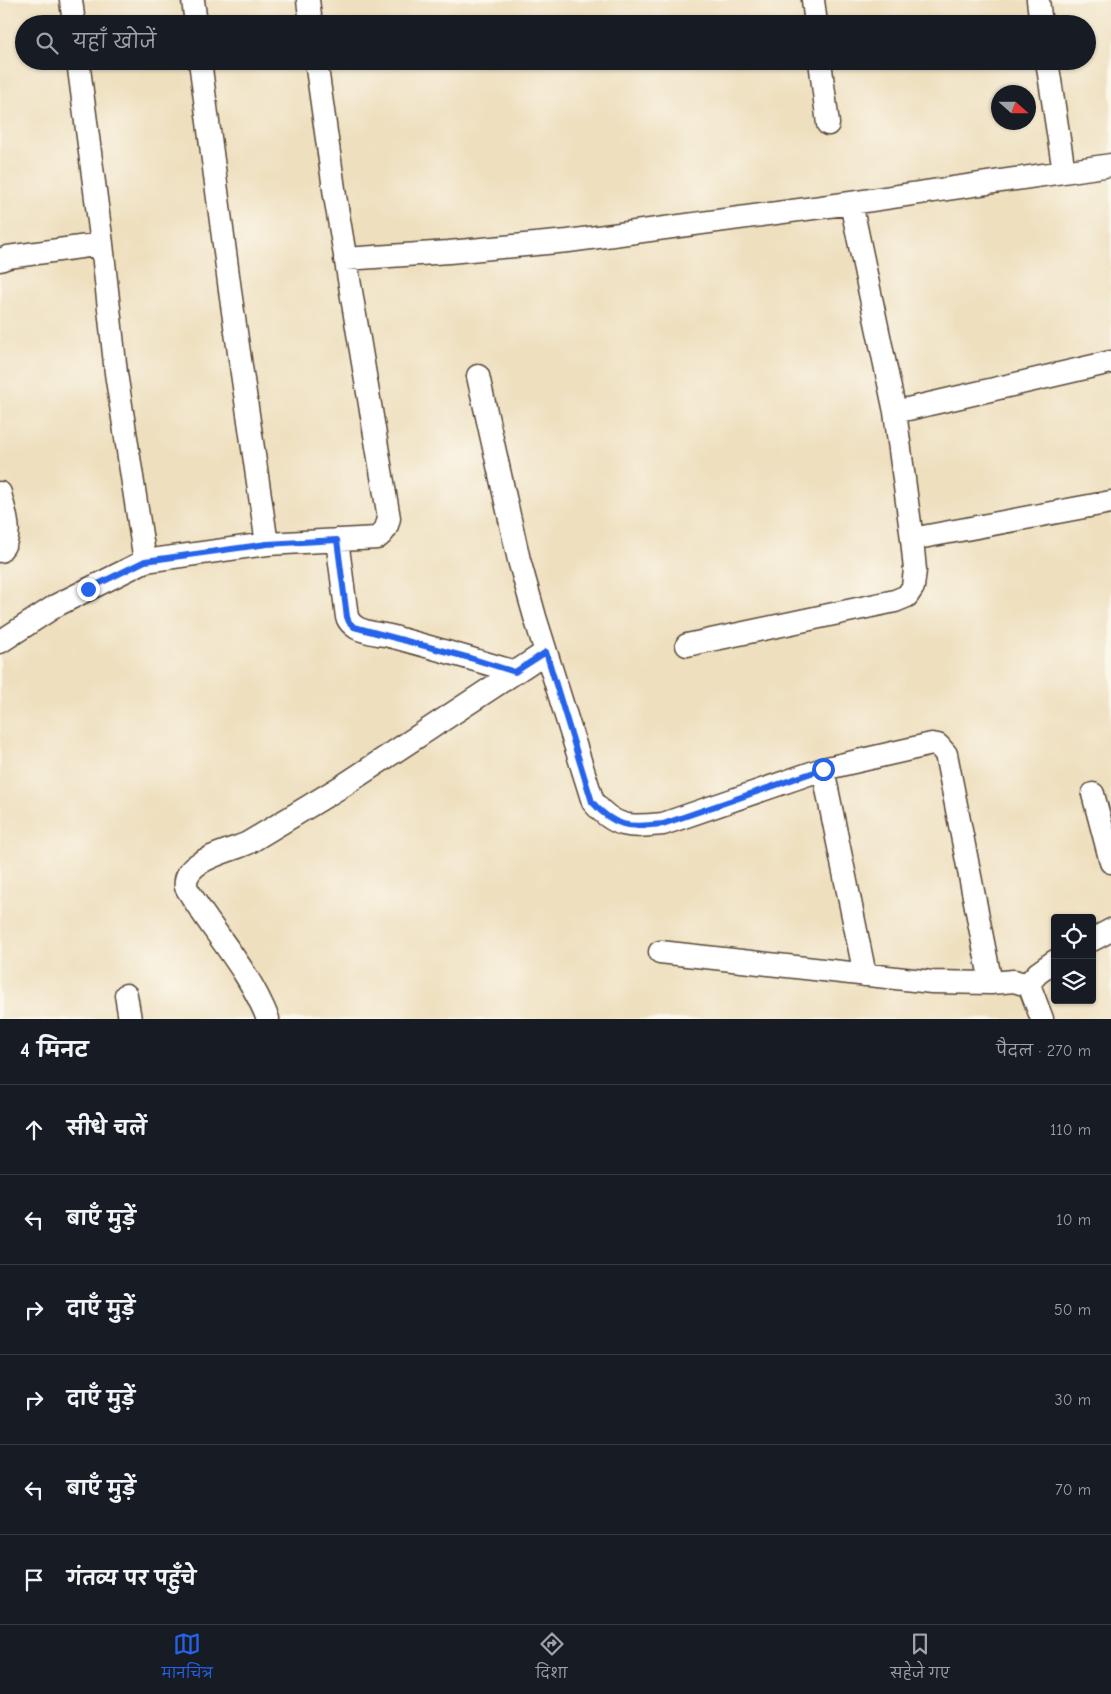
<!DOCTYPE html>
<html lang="hi">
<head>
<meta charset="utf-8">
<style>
  body { margin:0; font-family:"Comic Neue","Playpen Sans Deva",sans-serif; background:#242831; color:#f1f3f6 }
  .controls { position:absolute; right:15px; bottom:15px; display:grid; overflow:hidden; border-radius:5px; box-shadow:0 1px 4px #0004 }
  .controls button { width:45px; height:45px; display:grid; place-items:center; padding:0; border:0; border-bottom:1px solid #363941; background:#171b24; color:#f1f3f6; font:25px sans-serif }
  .compass { position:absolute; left:991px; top:85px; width:45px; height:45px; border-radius:50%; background:#171b24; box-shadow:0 1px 4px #0004; rotate:111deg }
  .stop { position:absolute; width:15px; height:15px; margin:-11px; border:4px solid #2563eb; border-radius:50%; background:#fff }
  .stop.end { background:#2563eb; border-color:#fff; box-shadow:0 1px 5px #0008 }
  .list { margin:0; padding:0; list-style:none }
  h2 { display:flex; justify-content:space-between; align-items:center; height:65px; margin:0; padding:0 20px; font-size:21px }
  h2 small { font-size:16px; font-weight:400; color:#9ea1a6 }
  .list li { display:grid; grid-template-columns:32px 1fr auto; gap:15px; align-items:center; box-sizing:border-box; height:90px; padding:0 20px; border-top:1px solid #363941 }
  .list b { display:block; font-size:19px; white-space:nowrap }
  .list em { font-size:16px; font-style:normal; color:#9ea1a6 }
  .icon { flex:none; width:28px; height:28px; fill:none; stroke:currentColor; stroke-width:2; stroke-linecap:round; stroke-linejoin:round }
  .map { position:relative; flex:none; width:1111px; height:1019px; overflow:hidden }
  .search { position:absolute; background:#171b24; box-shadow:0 1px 4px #0004; left:15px; right:15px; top:15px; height:55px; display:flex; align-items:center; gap:12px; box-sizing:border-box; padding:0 18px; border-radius:28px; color:#9ea1a6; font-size:19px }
  .sheet { height:605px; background:#171b24 }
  nav { display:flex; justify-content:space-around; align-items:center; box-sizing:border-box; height:70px; border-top:1px solid #363941; background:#171b24; font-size:14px; color:#9ea1a6 }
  nav a { display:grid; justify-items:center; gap:2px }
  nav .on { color:#2563eb }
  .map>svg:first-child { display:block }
</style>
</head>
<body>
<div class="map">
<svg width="1111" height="1019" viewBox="0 0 1111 1019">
  <rect width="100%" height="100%" fill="#fbf7ec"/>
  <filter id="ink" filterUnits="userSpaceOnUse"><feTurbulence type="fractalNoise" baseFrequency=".02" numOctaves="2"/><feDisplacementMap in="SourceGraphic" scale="10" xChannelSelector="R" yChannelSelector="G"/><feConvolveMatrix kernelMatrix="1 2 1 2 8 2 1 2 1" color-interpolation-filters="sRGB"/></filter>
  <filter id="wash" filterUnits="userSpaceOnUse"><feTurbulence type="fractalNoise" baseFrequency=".0096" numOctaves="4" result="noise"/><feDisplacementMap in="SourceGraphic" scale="20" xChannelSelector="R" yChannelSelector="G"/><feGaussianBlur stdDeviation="1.12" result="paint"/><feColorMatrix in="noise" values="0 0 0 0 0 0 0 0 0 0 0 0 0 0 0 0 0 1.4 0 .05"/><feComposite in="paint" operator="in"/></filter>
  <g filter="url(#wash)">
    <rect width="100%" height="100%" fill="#eedfbe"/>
  </g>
  <g filter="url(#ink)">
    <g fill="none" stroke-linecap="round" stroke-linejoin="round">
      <defs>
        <path id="minor" d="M71,0L74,24
          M193,0L196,24
          M308,0L311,24
          M813,0L816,24
          M1038,0L1041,24
          M78,61L102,244L116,373L145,561
          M200,61L231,298L267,544
          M820,61L828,124
          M1047,61L1064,172
          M345,259L449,252L568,241L851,203L1111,165
          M0,260L8,257L102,244
          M478,376L519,560L535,617L593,802C616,829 630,827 663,824L823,769L932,744L938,745L946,754L991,983
          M895,412L1111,362
          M0,493C4,512 15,535 0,551
          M912,539L1111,502
          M337,540L347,617C349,622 352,625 357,628C368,634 385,634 397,638C437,649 476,660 515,672
          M0,642L57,605L145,561L267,544L377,538C385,532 387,527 389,518L335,196L316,61
          M687,645L895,601L907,596L913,587L915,570L912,539L895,412L851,203
          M823,769L865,975
          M1093,794L1111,862
          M1092,940L1111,930
          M660,952L932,982L991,983L1014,981L1027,985L1031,990L1042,1019
          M1027,985L1038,973L1055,961
          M126,995L130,1019
          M268,1019C248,968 213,933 186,887C182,860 229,852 248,843L344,785L546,652"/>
      </defs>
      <use href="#minor" stroke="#564536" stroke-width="25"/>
      <use href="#minor" stroke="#fff" stroke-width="22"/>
    </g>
  </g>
  <g fill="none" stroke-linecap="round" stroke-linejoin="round" filter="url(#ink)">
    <path stroke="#2563eb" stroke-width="6" d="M88,589L145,561L267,544L337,540L347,617L349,622L354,627L470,658L515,672L546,652L592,802C616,829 630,827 663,824L823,769"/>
  </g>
</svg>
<div class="controls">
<button><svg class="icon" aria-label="locate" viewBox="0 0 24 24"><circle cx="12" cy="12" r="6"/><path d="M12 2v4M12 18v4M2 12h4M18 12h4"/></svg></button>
<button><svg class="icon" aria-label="layers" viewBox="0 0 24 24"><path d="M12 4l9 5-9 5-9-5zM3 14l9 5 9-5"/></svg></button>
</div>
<svg class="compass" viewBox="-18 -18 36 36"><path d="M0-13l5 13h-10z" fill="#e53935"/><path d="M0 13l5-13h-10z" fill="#9ea1a6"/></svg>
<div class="stop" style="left:823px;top:769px"></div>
<div class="stop end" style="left:88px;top:589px"></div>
<div class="search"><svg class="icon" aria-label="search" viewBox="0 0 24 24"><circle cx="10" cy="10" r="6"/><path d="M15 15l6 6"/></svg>यहाँ खोजें</div>
</div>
<section class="sheet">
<h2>4 मिनट<small>पैदल · 270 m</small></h2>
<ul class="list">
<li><svg class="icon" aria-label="ahead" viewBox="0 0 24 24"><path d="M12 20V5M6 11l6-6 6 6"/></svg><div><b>सीधे चलें</b></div><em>110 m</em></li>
<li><svg class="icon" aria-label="left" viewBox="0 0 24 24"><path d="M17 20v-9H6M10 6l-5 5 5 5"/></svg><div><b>बाएँ मुड़ें</b></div><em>10 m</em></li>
<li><svg class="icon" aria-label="right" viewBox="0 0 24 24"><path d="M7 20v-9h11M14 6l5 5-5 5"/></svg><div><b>दाएँ मुड़ें</b></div><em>50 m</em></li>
<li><svg class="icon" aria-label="right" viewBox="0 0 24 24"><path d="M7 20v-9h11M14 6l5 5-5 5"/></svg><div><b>दाएँ मुड़ें</b></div><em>30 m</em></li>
<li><svg class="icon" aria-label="left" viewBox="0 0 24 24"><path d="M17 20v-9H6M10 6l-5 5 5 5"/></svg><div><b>बाएँ मुड़ें</b></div><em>70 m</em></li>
<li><svg class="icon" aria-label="arrive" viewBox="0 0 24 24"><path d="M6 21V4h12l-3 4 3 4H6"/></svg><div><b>गंतव्य पर पहुँचे</b></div></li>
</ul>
</section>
<nav>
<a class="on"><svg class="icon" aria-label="map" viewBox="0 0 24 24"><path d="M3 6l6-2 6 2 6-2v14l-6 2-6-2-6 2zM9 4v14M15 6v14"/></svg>मानचित्र</a>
<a><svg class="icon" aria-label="directions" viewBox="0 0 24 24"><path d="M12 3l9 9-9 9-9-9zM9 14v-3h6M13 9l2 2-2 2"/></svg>दिशा</a>
<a><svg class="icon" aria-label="saved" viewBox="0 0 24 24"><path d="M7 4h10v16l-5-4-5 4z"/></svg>सहेजे गए</a>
</nav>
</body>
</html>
